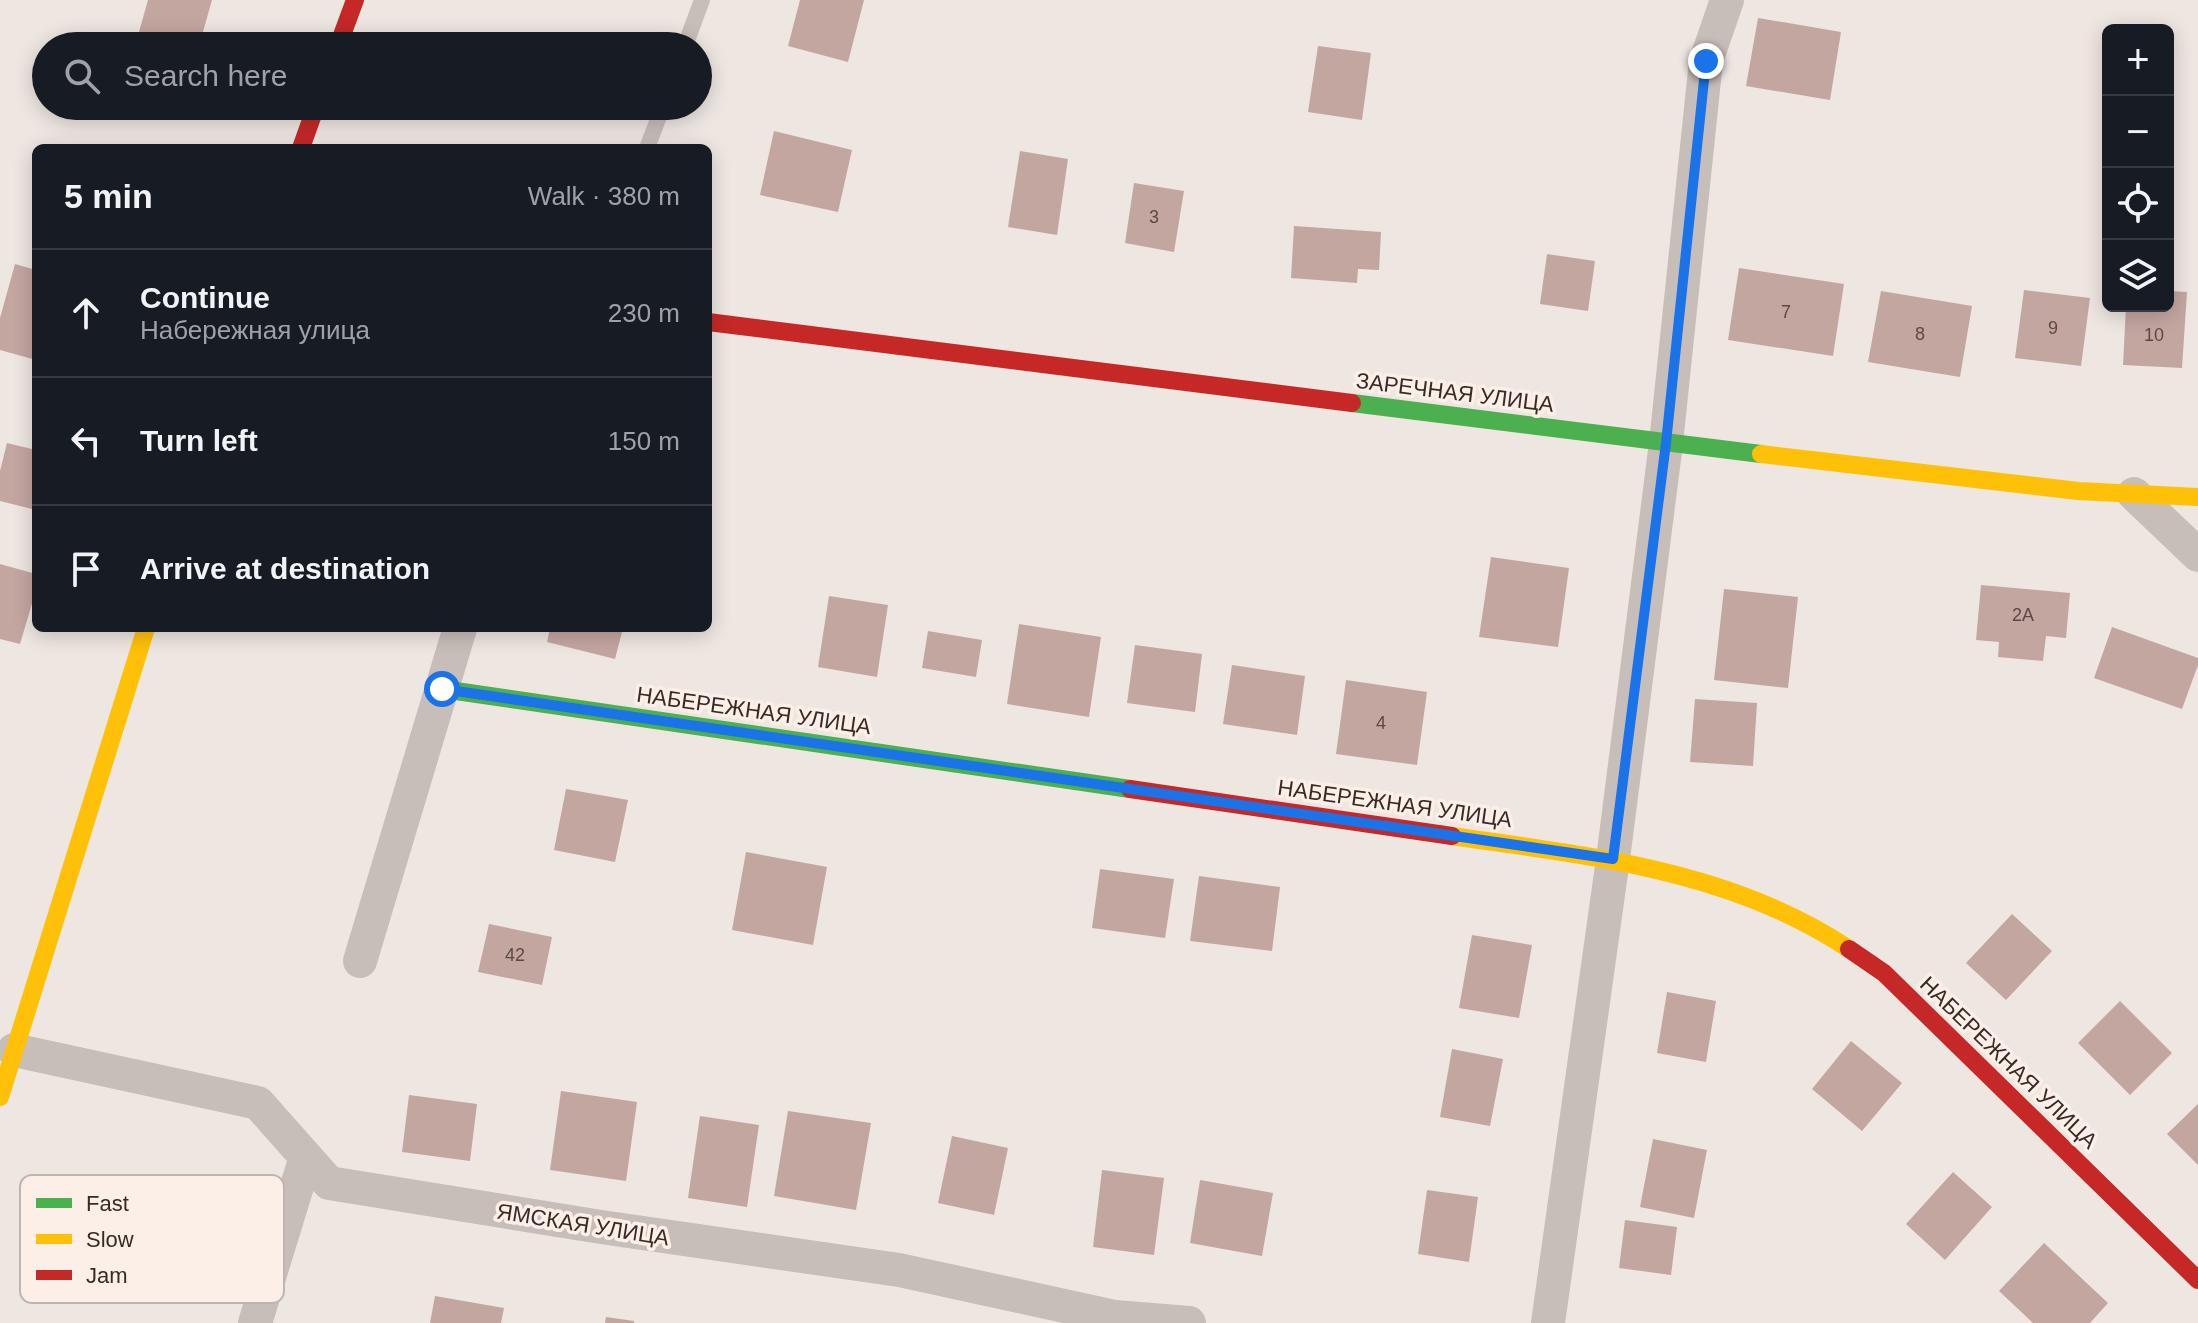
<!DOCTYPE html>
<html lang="en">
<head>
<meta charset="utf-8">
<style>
  body { margin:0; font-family:Helvetica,sans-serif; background:#242831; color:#f1f3f6 }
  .controls { position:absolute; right:24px; top:24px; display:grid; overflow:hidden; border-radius:12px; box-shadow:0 4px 20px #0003 }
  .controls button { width:72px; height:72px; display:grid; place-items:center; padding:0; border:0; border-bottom:2px solid #363941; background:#171b24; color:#f1f3f6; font:40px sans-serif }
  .stop { position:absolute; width:24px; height:24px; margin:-18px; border:6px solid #1a73e8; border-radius:50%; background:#fff }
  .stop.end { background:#1a73e8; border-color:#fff; box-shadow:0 2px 8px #0008 }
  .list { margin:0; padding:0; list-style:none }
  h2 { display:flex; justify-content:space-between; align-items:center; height:104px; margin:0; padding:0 32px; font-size:34px }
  h2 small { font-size:26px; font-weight:400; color:#9ea1a6 }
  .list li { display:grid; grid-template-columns:52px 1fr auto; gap:24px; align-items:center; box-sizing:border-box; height:128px; padding:0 32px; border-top:2px solid #363941 }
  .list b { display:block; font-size:30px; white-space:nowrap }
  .list p { margin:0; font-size:26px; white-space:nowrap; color:#9ea1a6 }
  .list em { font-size:26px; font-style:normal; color:#9ea1a6 }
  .icon { flex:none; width:44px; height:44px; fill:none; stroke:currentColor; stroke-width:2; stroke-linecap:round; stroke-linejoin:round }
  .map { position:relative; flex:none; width:2198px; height:1323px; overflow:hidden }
  .search { position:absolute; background:#171b24; box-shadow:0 4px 20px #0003; left:32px; top:32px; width:680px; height:88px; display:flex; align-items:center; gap:20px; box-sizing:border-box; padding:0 28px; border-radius:44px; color:#9ea1a6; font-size:30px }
  .panel { position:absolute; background:#171b24; box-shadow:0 4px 20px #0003; left:32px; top:144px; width:680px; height:488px; border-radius:12px }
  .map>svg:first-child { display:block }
</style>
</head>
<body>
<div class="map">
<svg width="2198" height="1323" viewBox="0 0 2198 1323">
  <rect width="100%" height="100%" fill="#eee6e1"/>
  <path fill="#c4a6a1" d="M148,0H212L199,46H135Z
    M800,0H864L848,62L788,46Z
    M1758,18L1841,32L1830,100L1746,86Z
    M1318,46L1371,53L1362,120L1308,112Z
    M774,131L852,150L838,212L760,195Z
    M1020,151L1068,159L1057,235L1008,227Z
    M1134,183L1184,191L1174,252L1125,243Z
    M1294,226L1381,232L1379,270L1358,269L1357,283L1291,278Z
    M1547,254L1595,261L1588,311L1540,304Z
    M15,264L36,270V360L0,350V318Z
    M1739,268L1844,284L1833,356L1728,340Z
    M2024,290L2090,298L2081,366L2015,358Z
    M1881,291L1972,306L1960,377L1868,362Z
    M2168,291L2187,292L2182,368L2123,365L2126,306H2168Z
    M7,443L36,450V510L0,501V471Z
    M1491,557L1569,568L1558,647L1479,637Z
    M0,564L36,574V590L20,644L0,639Z
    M1981,585L2070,593L2066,638L2046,636L2043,661L1998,657L1999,642L1976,640Z
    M1724,589L1798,597L1788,688L1714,680Z
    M829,596L888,605L877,677L818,667Z
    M1019,624L1101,637L1089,717L1007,704Z
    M2112,627L2198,658V665L2182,709L2094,678Z
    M550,628H623L615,659L547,642Z
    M928,631L982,640L976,677L922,668Z
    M1135,645L1202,654L1195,712L1127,703Z
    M1232,665L1305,676L1297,735L1223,724Z
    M1346,680L1427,692L1417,765L1336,754Z
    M1695,699L1757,703L1753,766L1690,762Z
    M566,789L628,800L615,862L554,850Z
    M746,852L827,867L813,945L732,930Z
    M1100,869L1174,879L1165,938L1092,928Z
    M1199,876L1280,887L1272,951L1190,941Z
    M2012,914L2052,951L2006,1000L1966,963Z
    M489,924L552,937L542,985L478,972Z
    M1472,935L1532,945L1519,1018L1459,1008Z
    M1667,992L1716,1001L1706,1062L1657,1053Z
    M2120,1001L2172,1053L2130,1095L2078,1043Z
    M1851,1041L1902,1083L1862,1131L1812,1089Z
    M1452,1049L1503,1059L1490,1126L1440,1117Z
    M561,1091L637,1102L626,1181L550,1170Z
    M409,1095L477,1104L470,1161L402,1152Z
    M2198,1104V1165L2167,1134Z
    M788,1111L871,1123L856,1210L774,1196Z
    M700,1116L759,1125L747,1207L688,1198Z
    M952,1136L1008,1148L994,1215L938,1203Z
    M1653,1139L1707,1150L1694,1218L1640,1207Z
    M1102,1170L1164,1178L1154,1255L1093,1247Z
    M1953,1172L1992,1207L1945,1260L1906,1224Z
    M1200,1180L1273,1193L1262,1256L1190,1243Z
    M1427,1190L1478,1197L1469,1262L1418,1254Z
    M1625,1220L1677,1227L1671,1275L1619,1268Z
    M2044,1243L2108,1303L2090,1323H2033L1999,1291Z
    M435,1296L504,1308L501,1323H430Z
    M606,1317L634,1321V1323H605Z"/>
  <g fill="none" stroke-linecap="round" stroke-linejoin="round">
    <path stroke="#c8beb9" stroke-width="16" d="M685,46L702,0
      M647,148L663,106"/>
    <path stroke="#c8beb9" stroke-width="34" d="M2134,494L2198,555
      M360,961L460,628
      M14,1050L258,1103L329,1183L601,1227L899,1270L1115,1317L1189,1323
      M255,1323L306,1157
      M1548,1323L1613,859L1666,443L1706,61L1727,0"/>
    <path stroke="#4caf50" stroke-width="18" d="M1352,403L1761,454
      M442,689L1130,789"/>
    <path stroke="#ffc107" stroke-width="18" d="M1761,454L2078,491L2198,497
      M1452,836C1589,856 1731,870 1849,949
      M0,1097L146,628"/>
    <path stroke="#c62828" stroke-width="18" d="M338,46L355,0
      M301,148L316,106
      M708,322L1352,403
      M1130,789L1452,836
      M1849,949L1884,973L2198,1280"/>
  </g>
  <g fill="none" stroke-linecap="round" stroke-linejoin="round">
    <path stroke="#1a73e8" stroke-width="10" d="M442,689L1613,859L1666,443L1706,61"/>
  </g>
  <g text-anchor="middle" stroke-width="7" stroke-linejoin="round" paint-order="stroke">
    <g font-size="18" fill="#5c4946">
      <text x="1154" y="223">3</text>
      <text x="1786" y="318">7</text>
      <text x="2053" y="334">9</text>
      <text x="1920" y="340">8</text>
      <text x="2154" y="341">10</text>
      <text x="2023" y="621">2А</text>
      <text x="1381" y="729">4</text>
      <text x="515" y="961">42</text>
    </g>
    <g font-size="22" fill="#392a27" stroke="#fbefe8">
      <text transform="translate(1455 392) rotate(7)" y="8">ЗАРЕЧНАЯ УЛИЦА</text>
      <text transform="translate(754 710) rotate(8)" y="8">НАБЕРЕЖНАЯ УЛИЦА</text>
      <text transform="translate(1395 803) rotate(8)" y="8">НАБЕРЕЖНАЯ УЛИЦА</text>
      <text transform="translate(2009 1062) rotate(44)" y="8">НАБЕРЕЖНАЯ УЛИЦА</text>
      <text transform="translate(583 1224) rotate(9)" y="8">ЯМСКАЯ УЛИЦА</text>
    </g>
  </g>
  <rect x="20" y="1175" width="264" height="128" rx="12" fill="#fbefe8" stroke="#c1b4ae" stroke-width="2"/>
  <rect x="36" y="1198" width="36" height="10" fill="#4caf50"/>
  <rect x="36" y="1234" width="36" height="10" fill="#ffc107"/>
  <rect x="36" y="1270" width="36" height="10" fill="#c62828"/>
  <g font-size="22" fill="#392a27">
    <text x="86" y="1211">Fast</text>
    <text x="86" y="1247">Slow</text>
    <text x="86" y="1283">Jam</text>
  </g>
</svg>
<div class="controls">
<button>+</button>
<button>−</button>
<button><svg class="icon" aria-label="locate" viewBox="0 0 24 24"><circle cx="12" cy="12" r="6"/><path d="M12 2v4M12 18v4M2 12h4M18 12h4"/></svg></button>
<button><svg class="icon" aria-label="layers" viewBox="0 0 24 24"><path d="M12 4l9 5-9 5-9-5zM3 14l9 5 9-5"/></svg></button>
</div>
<div class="stop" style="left:442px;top:689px"></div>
<div class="stop end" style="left:1706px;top:61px"></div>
<div class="search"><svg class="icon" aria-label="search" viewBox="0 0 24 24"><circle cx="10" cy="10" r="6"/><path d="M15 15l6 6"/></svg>Search here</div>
<section class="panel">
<h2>5 min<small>Walk · 380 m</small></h2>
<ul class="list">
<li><svg class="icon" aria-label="ahead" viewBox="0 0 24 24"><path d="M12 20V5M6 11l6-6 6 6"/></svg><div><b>Continue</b><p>Набережная улица</p></div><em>230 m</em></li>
<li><svg class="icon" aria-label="left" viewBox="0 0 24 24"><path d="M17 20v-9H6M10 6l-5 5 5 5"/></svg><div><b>Turn left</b></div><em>150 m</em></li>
<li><svg class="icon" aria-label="arrive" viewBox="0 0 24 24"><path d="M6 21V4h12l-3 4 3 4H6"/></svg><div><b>Arrive at destination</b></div></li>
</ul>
</section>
</div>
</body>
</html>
